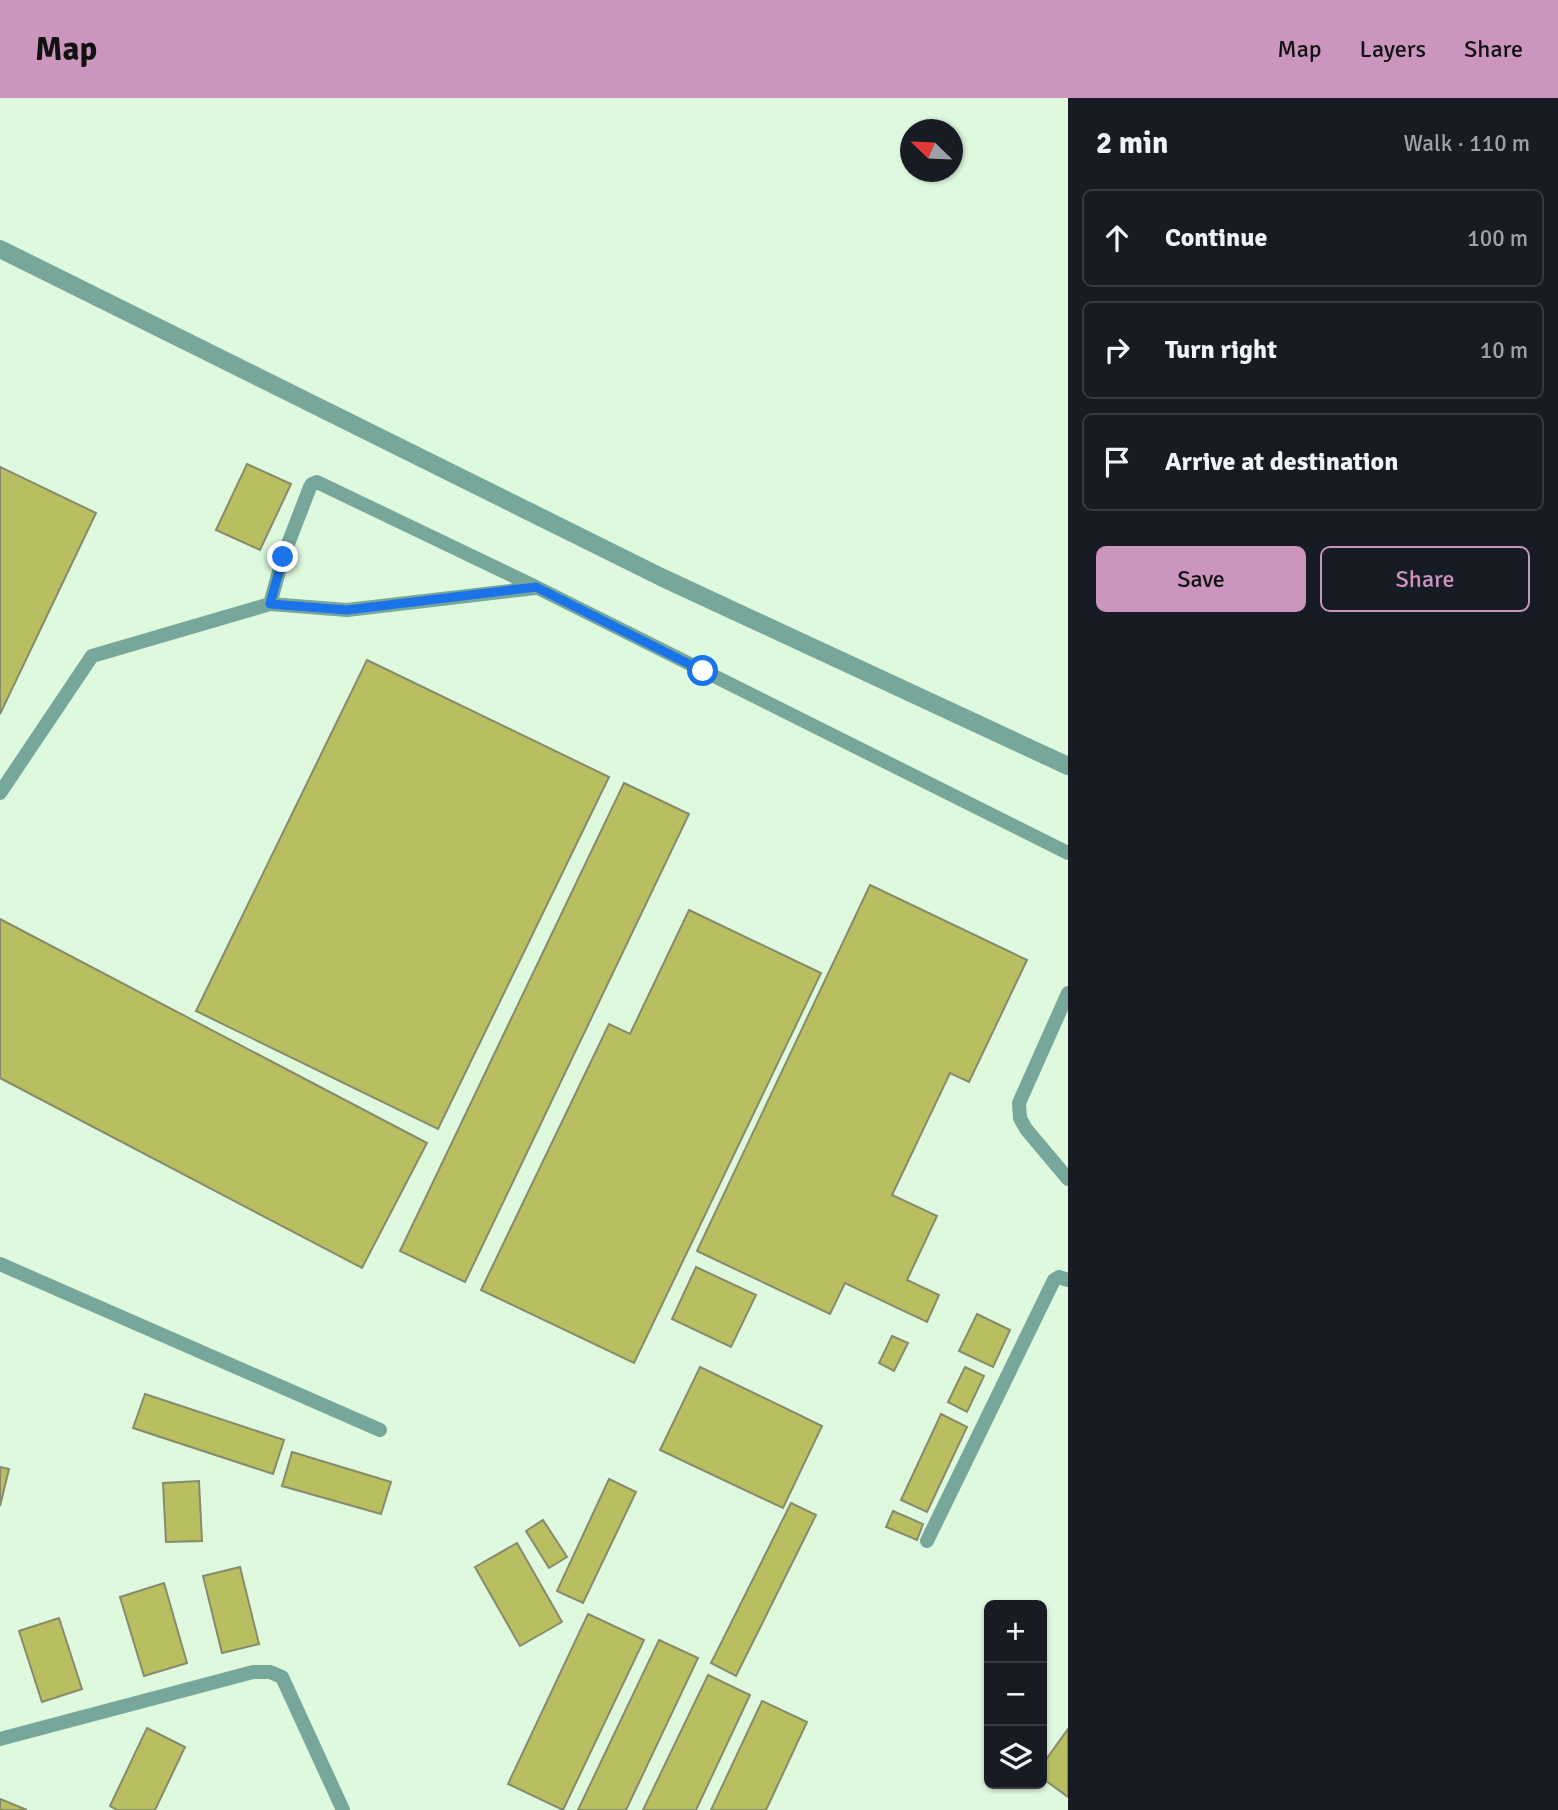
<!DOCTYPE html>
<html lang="en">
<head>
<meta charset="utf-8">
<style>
  body { margin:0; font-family:Signika,sans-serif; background:#242831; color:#f1f3f6 }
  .controls { position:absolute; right:21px; bottom:21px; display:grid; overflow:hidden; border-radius:10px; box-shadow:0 2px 5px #0004 }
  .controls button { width:63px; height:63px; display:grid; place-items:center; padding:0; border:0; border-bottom:2px solid #363941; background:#171b24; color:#f1f3f6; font:35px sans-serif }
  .compass { position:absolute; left:900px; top:21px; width:63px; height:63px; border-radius:50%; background:#171b24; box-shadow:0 2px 5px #0004; rotate:293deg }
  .stop { position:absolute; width:21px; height:21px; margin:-16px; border:5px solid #1a73e8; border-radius:50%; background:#fff }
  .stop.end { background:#1a73e8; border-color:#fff; box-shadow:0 2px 7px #0008 }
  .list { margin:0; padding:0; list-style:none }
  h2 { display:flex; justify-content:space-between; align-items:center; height:91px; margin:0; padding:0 28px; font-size:30px }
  h2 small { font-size:23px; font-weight:400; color:#9ea1a6 }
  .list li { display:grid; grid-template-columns:46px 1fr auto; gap:21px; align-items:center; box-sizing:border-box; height:98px; margin:0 14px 14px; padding:0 14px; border:2px solid #363941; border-radius:10px }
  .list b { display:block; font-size:26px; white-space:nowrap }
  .list em { font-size:23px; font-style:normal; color:#9ea1a6 }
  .actions { display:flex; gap:14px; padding:21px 28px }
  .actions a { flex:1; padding:16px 0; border:2px solid #cb95be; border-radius:10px; text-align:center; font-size:24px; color:#cb95be }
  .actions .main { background:#cb95be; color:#111 }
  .icon { flex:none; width:38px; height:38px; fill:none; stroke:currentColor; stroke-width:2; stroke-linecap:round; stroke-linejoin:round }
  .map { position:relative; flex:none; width:1068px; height:1712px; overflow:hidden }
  header { display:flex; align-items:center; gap:42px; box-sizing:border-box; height:98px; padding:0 35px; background:#cb95be; color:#111 }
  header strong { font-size:33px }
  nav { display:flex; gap:38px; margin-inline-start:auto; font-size:24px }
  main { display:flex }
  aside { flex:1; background:#171b24 }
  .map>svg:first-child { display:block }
</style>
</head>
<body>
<header>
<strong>Map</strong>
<nav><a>Map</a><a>Layers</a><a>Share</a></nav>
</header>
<main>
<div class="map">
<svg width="1068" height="1712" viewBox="0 0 1068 1712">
  <rect width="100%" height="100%" fill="#dff9de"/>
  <path fill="#b9bf60" stroke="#888b6b" stroke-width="2" d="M247,366L291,386L260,452L216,432Z
    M0,369L96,415L0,616Z
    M367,562L609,679L438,1031L196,913Z
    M624,685L689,716L465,1184L400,1153Z
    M870,787L1027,862L969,984L950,975L892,1097L937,1118L907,1182L939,1197L927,1224L845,1185L830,1216L697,1153Z
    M689,812L821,875L634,1265L481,1192L609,926L630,936Z
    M0,821L427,1045L362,1170L0,980Z
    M696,1169L756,1197L731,1249L672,1221Z
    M977,1216L1010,1232L993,1269L959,1253Z
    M892,1238L908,1245L894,1273L879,1265Z
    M700,1269L822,1328L783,1410L660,1352Z
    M965,1269L984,1278L967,1314L948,1304Z
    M145,1296L284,1342L273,1376L133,1330Z
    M941,1316L967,1329L927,1414L901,1402Z
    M292,1354L391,1384L381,1416L282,1388Z
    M0,1369L9,1371L0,1408Z
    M609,1381L636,1394L583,1505L557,1493Z
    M199,1383L202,1443L166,1444L163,1385Z
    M791,1405L816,1417L736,1578L711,1565Z
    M893,1413L923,1426L917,1442L886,1429Z
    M543,1422L567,1459L549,1470L526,1433Z
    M517,1445L562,1524L520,1548L475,1469Z
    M240,1469L259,1546L222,1555L203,1478Z
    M164,1485L187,1565L144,1578L120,1499Z
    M588,1516L644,1542L563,1712L508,1686Z
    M59,1520L82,1591L42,1604L19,1533Z
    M659,1542L698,1560L626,1712H578Z
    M708,1577L750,1597L696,1712H643Z
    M762,1603L807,1624L766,1712H711Z
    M147,1630L185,1649L155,1712H117L110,1708Z
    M1068,1631V1699L1042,1680V1667Z
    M0,1701L27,1712H0Z"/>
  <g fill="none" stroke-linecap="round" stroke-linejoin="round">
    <path stroke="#77a69a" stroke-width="14" d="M270,506L347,512L535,490
      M0,695L92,558L270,506L283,459L310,389L312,386L317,384L536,489L1068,755
      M1068,895L1019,1005L1020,1020L1026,1031L1068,1081
      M0,1166L380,1332
      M927,1443L1054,1182L1059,1179L1068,1182
      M0,1641L253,1574H270L282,1579L343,1712"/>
    <path stroke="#77a69a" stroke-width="18" d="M0,151L661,479L1068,668"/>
  </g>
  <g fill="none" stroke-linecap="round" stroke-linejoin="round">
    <path stroke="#1a73e8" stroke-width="9" d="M283,459L270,506L347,512L536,489L703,573"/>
  </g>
</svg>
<div class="controls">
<button>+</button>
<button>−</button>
<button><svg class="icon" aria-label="layers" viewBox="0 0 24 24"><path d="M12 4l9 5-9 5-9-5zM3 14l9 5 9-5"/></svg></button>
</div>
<svg class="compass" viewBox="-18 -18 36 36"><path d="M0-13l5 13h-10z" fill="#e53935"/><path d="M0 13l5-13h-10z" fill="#9ea1a6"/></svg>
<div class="stop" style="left:703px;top:573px"></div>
<div class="stop end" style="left:283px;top:459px"></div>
</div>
<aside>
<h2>2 min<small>Walk · 110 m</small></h2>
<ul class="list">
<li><svg class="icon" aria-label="ahead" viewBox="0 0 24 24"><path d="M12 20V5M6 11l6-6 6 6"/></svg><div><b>Continue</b></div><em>100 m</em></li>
<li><svg class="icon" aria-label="right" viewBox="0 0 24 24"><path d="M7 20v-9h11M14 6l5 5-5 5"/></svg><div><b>Turn right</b></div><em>10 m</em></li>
<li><svg class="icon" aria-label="arrive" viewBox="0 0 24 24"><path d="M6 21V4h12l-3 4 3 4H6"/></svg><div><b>Arrive at destination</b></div></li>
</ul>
<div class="actions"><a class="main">Save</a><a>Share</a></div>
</aside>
</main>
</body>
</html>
